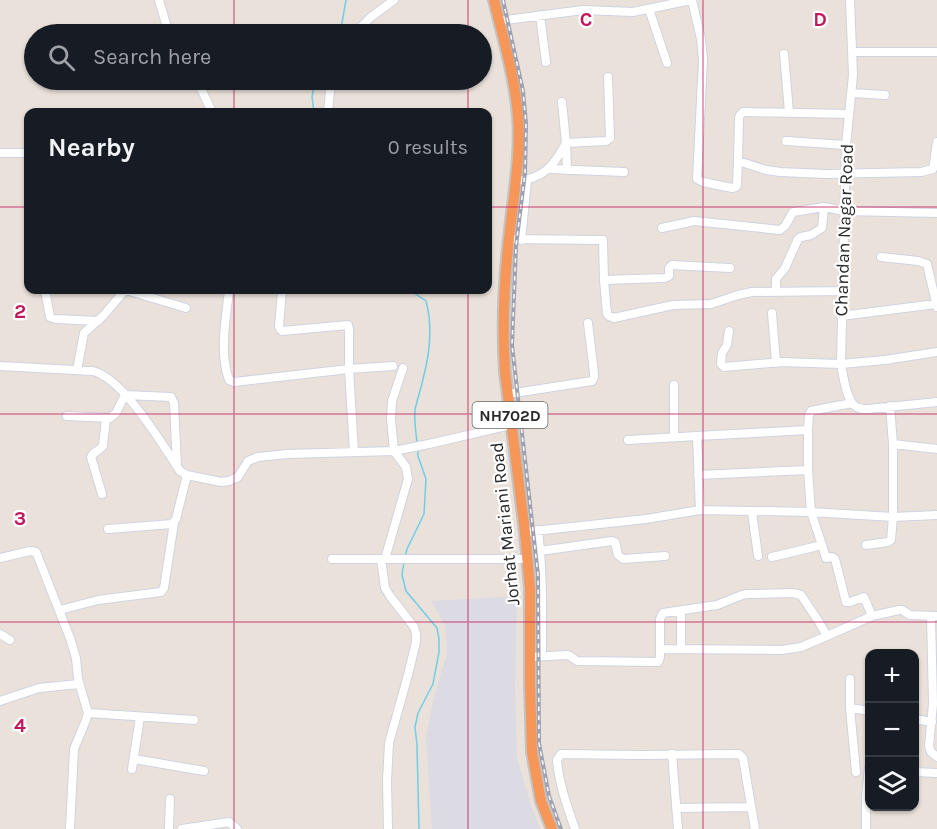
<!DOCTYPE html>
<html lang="en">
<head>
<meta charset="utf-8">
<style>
  body { margin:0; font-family:Karla,sans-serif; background:#242831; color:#f1f3f6 }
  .controls { position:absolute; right:18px; bottom:18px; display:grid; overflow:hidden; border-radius:12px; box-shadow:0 2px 4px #0004 }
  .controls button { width:54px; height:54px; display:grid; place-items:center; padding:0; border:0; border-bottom:2px solid #363941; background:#171b24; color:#f1f3f6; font:30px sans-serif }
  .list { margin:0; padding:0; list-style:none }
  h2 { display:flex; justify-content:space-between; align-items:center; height:78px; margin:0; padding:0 24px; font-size:26px }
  h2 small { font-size:20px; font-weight:400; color:#9ea1a6 }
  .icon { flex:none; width:33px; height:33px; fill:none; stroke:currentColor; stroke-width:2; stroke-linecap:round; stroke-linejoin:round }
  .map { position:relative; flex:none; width:937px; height:829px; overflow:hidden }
  .search { position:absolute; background:#171b24; box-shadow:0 2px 4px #0004; left:24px; top:24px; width:468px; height:66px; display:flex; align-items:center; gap:15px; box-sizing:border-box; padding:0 21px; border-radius:33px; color:#9ea1a6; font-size:22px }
  .panel { position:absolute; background:#171b24; box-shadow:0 2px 4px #0004; left:24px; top:108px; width:468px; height:186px; border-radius:12px }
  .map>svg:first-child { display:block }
</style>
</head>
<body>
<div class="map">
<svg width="937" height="829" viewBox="0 0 937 829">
  <rect width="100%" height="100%" fill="#eae2da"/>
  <path fill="#dcdae2" d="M517,596L515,686L517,758L531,805L540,829H432L426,736L434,696L447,654L446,627L431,601Z"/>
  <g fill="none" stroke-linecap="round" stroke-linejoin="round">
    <path stroke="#70cde8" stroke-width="1.5" d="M340,34L346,0
      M314,112L312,97L315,80
      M410,290L426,301C433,327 430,353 423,379C421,389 417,400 415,410C414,421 416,432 417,443
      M405,557L407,549L424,514L426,479L418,456V451
      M404,562L402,575L406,591L437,628L439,639V652L433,684L418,713L415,727L417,745L419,829"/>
    <defs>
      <path id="minor" d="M159,0L169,34
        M692,0L701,39L703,60L697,179L703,182L732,188L736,187L737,185L738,161
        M850,0L853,75L846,145L841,364L885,360L937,352
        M649,9L667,63
        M540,15L546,62
        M499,21L583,10L633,12L691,0
        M354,34L371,17L394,0
        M853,52H937
        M784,54L789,112
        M197,80L212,112
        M851,93L885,95
        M562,102L566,143L567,170
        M328,112L331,80
        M848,114L743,112L740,115L739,118L738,161L766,170L780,172L826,174L921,172L933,169L937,142
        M786,141L846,145
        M0,153H28
        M550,169L624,172
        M515,181C542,180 554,166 566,143L606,141L610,138L608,77
        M662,228L694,221L780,230L785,226L793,212L824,207L844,211L937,213
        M509,239L603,240L604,280L665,278L669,276V268L672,265L730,268
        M521,240L527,180
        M881,257L918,261L927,264L937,307
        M604,280L607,314L609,316L614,318L673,305L711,304L738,295L752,292L842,291
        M45,290L50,317L56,319L98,321
        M126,290L186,308
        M229,290C226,318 219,352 229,380L234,382L349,369L393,366
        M282,290L279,326L280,329L282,331L348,325L349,329V369L354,452
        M776,291V279L785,268L798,239L801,237L811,235L822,228L824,207
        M772,313L776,363
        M841,316L936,304
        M729,331L727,345L722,353L721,364L724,367L781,362L841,364C843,374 846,398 854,405C858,409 863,409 868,409L937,402
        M0,366L93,371C124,379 162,444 180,471L187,475L221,482L229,481L238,477L248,461L258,457L287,454L394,451L429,444L511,425
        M77,370L84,333L104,315L125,290
        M674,385V437
        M508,394L592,381L594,377V373L588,323
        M67,416L110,418L116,413L125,395L171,397L174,403L177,466
        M808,430V470L811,512L822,545
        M628,440L697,436
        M893,444L937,449
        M698,475L808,470
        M102,494L91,457C94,451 99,451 103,446L106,418
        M700,510L697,436L808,430L809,415L811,411L852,403
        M752,512L758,556
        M108,529L172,524L176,519L187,475
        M538,530C543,572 542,614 542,656
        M525,532L646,519L700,510L811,512L893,517L937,515
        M866,545L888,542L891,540L893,517V444L890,406
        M540,551L612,541L615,542L618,555L623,559L665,556
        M772,557L822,545L826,558L832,557L835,559L846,602H850L864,597L872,616
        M0,558L30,551L36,552L70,638L76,658L78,679L88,713L86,720L74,749L70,829
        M332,559H528
        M381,559L385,588L390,596L414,627L416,634V642L408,675L389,743L387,781L388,829
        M385,559L408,479L406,467L394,451L391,419L392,401L403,368
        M60,610L98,600L161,592L164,588L174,523
        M931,616L933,704L929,746L931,752L937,757
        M0,634L10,640
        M660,649L782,650L801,647L827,636
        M681,649V611
        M530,657L567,655L570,656L577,661L658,662L660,657V619L663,613L717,605L742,595L747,594L793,593L801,595L819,622L827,636L872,616L899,610H902L910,615L937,616
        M850,679V708L856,772
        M0,701L39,688L79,684
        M850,708L870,711
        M88,713L194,720
        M914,719L932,722
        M672,754L678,829
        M134,759L204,771
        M132,769L140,717
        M914,772L937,773
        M676,808L751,807
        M169,829L170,799
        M182,829L229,822L237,829
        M575,829C567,806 559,784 557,760L561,754L640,755L739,754L743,758L755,829
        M866,829V796L869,768"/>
      <path id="highway" d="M494,0C503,38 515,77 518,116C521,154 514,193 510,230C504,278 502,324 505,372L525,532L530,589V683L532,752L541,801L552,829"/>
    </defs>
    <use href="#minor" stroke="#cfd3e0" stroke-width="10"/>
    <use href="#highway" stroke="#c3c3c3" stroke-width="14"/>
    <use href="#minor" stroke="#fff" stroke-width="8"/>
    <use href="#highway" stroke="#f69658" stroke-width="10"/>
    <defs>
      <path id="rail" d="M503,0L523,91L526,124L525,173L516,246L512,345L538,575L539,743L549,796L561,829"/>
    </defs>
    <use href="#rail" stroke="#9da1b1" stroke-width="4"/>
    <use href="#rail" stroke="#fff" stroke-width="1.5" stroke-dasharray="4.5" stroke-linecap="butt"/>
  </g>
  <path fill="none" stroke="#c2185b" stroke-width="1.5" stroke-opacity="0.55" d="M234,0V34M468,0V34M703,0V829M234,80V112M468,80V112M0,207H28M488,207H937M234,290V829M468,290V829M0,414H937M0,622H937"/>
  <g text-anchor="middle" stroke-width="4.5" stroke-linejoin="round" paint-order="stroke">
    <rect fill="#fff" stroke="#686868" stroke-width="1.5" x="472.5" y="402" width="75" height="26" rx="4.5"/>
    <g font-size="16" font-weight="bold" fill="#282828">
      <text x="510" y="421">NH702D</text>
    </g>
    <g font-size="18" fill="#282828" stroke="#fff">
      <text transform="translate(844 230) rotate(-88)" y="6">Chandan Nagar Road</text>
      <text transform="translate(505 524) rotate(-96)" y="6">Jorhat Mariani Road</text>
    </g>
  </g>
  <g font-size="20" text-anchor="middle" font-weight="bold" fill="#c2185b" stroke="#fff" stroke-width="4.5" stroke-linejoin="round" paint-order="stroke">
    <text x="586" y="26">C</text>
    <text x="820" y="26">D</text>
    <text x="20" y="318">2</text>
    <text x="20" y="525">3</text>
    <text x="20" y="732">4</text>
  </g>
</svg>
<div class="controls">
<button>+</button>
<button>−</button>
<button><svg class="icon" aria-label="layers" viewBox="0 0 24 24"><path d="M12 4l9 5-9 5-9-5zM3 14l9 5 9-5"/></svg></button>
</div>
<div class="search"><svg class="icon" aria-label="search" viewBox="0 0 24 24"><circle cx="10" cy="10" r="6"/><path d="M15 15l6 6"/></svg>Search here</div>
<section class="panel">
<h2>Nearby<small>0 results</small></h2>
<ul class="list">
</ul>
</section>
</div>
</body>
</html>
